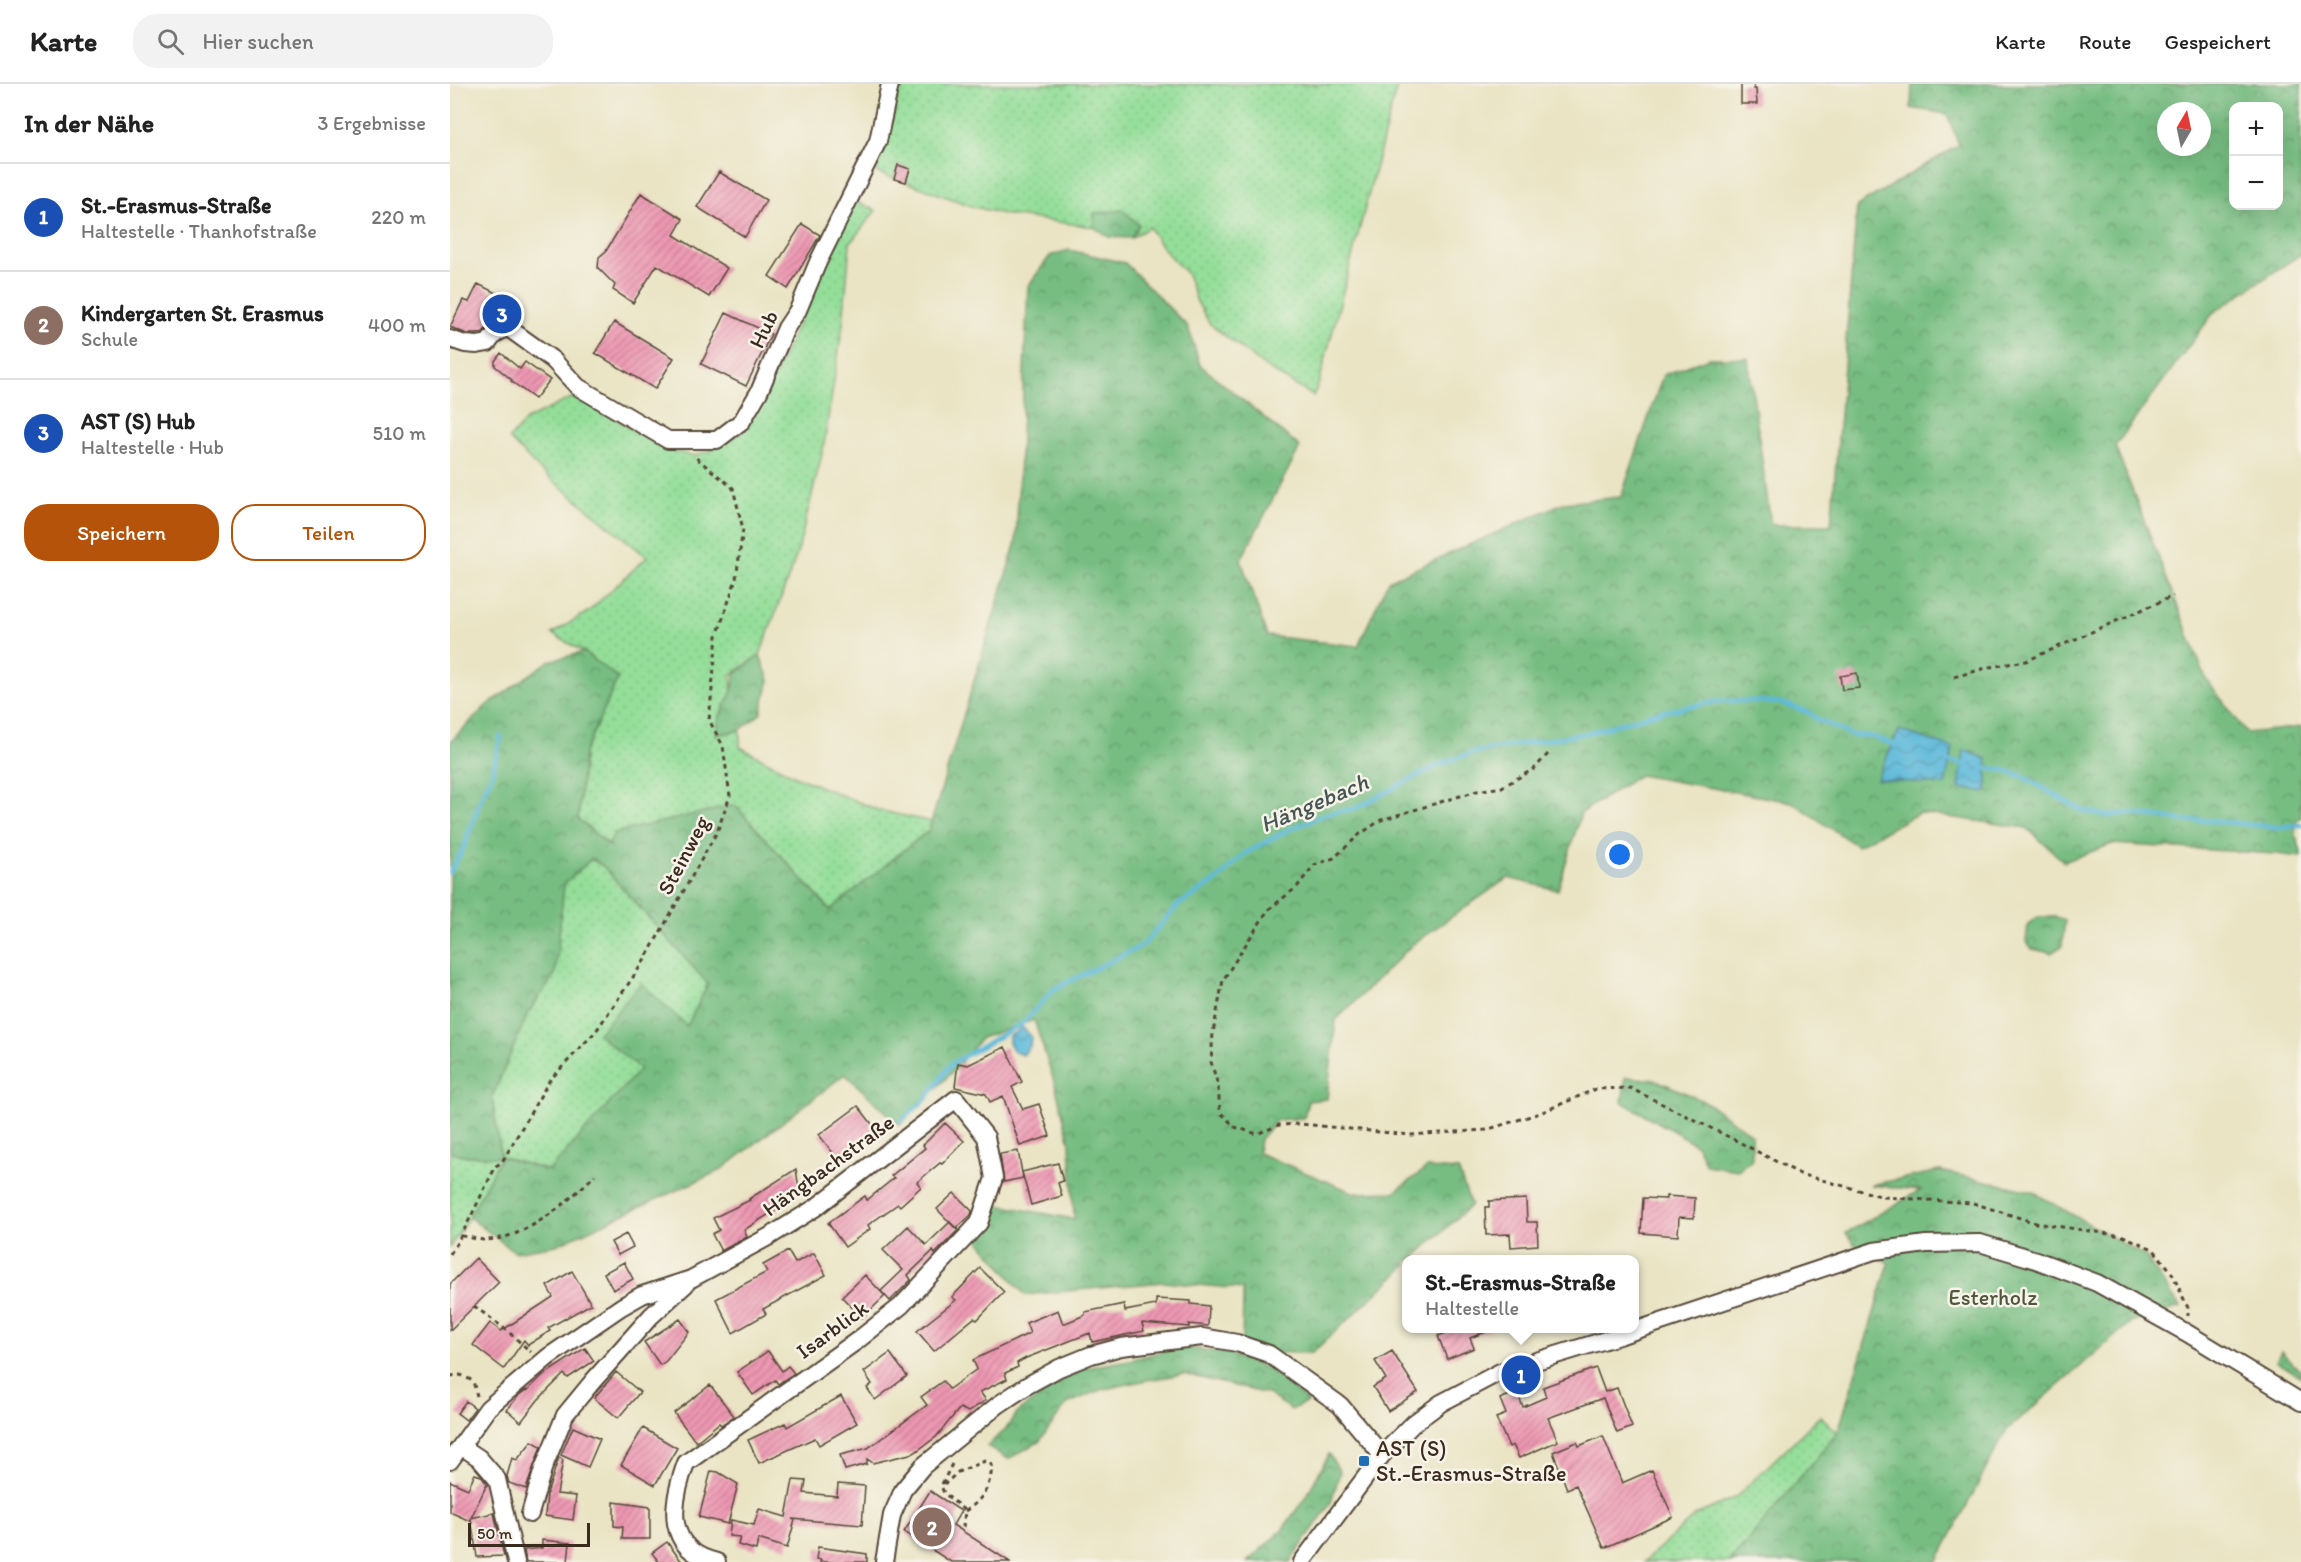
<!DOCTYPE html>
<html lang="de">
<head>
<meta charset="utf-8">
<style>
  body { margin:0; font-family:Itim,sans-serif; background:#f2f2f2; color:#222 }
  .controls { position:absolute; right:18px; top:18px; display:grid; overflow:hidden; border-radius:12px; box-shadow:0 6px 24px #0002 }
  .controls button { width:54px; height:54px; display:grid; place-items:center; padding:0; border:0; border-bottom:2px solid #e0e0e0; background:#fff; color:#222; font:30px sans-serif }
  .compass { position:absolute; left:1707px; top:18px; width:54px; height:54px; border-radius:50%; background:#fff; box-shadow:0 6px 24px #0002; rotate:9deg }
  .scale { position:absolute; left:18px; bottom:15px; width:122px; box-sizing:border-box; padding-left:6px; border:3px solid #3b2a1e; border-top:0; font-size:16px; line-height:21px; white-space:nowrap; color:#3b2a1e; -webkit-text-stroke:4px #f7f3e8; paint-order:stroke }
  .you { position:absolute; left:1170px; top:771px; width:21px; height:21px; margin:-15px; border:4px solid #fff; border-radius:50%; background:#1a73e8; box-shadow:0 0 0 9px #1a73e833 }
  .badge { display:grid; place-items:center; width:39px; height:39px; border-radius:50%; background:#b45309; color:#fff; font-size:20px; font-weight:700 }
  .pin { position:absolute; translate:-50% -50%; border:3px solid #fff; box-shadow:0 2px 6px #0006 }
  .popup { position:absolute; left:952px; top:1171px; width:237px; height:78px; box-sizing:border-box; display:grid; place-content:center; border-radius:12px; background:#fff; filter:drop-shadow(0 2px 4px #0005); font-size:20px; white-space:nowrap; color:#767676 }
  .popup b { font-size:22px; color:#222 }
  .popup::after { content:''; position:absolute; left:50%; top:100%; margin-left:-12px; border:12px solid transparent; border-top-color:#fff }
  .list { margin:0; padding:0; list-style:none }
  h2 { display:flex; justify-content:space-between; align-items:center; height:78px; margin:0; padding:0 24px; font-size:26px }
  h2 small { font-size:20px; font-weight:400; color:#767676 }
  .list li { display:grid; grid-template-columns:39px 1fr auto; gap:18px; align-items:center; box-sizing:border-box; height:108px; padding:0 24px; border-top:2px solid #e0e0e0 }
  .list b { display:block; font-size:22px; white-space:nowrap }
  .list p { margin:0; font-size:20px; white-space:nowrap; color:#767676 }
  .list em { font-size:20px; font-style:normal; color:#767676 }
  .actions { display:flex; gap:12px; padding:18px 24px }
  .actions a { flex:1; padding:14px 0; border:2px solid #b45309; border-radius:24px; text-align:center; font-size:21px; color:#b45309 }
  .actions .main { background:#b45309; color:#fff }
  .icon { flex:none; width:33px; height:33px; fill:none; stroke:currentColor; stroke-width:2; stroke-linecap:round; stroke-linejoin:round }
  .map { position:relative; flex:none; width:1851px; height:1478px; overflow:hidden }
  header { display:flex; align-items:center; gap:36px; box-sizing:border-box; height:84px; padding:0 30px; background:#fff; border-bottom:2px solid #e0e0e0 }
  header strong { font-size:28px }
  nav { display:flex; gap:33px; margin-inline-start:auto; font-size:21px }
  .search { width:420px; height:54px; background:#f2f2f2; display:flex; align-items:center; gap:15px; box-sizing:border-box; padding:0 21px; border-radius:24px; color:#767676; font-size:22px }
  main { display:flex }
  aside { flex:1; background:#fff }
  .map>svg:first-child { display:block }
</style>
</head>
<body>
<header>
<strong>Karte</strong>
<div class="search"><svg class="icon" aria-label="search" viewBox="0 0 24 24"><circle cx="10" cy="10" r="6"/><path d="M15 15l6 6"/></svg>Hier suchen</div>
<nav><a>Karte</a><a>Route</a><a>Gespeichert</a></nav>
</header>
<main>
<aside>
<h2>In der Nähe<small>3 Ergebnisse</small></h2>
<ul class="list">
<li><span class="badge" style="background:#1a4fb4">1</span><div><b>St.-Erasmus-Straße</b><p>Haltestelle · Thanhofstraße</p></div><em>220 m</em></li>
<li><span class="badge" style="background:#8d6e63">2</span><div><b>Kindergarten St. Erasmus</b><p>Schule</p></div><em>400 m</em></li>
<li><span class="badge" style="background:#1a4fb4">3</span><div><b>AST (S) Hub</b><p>Haltestelle · Hub</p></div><em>510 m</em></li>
</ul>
<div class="actions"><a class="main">Speichern</a><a>Teilen</a></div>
</aside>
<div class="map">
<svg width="1851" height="1478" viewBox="0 0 1851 1478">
  <defs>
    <pattern id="grass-dots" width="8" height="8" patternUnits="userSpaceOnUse" patternTransform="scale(1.5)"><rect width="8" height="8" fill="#94de9a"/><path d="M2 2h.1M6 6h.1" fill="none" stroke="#80bf84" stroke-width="1.8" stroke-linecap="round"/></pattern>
    <pattern id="forest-crowns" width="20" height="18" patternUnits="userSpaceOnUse" patternTransform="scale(1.5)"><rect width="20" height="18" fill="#77bd82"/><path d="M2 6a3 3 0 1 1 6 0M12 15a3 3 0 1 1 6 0" fill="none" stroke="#639a6a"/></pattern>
    <pattern id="water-waves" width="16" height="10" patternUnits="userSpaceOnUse" patternTransform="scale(1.5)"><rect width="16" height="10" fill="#5cb9da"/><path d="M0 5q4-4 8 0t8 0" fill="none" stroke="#4d97b0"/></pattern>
    <pattern id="building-hatch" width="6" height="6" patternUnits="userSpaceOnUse" patternTransform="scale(1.5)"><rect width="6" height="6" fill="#ee98b3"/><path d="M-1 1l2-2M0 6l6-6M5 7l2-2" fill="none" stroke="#c27c91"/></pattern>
  </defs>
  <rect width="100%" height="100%" fill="#f7f3e8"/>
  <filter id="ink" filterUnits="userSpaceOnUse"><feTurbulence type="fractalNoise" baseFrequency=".0167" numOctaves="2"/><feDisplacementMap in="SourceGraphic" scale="12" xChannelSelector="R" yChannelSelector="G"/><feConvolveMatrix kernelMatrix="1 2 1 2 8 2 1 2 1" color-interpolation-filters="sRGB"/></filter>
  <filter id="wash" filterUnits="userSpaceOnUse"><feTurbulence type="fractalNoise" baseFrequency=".008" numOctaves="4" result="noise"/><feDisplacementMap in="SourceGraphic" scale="24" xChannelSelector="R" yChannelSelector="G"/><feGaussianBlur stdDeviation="1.35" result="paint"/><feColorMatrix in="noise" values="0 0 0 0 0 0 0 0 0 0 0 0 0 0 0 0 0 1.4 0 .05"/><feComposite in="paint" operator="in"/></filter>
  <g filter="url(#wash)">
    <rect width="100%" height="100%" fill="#eae4c5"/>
    <path fill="url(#grass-dots)" stroke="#68845c" stroke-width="1.5" d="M449,0H941L947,2L869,299L863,312L818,285L760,240L747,218L737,190L714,166L699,143L681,154L689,141L645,129L643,143L558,131L524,123L456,98L459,85L448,82L444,95L426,88L447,17Z
      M404,117L426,126L400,159L393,240L373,366L348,467L310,571L281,591L282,607L270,632L267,651L290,646V663L347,693L428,726L482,738L479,746L380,826L285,721L160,762L128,735L134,669L168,594L134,568L102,550L139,527L197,473L90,386L59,355L76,336L127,311L214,365L244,372L264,365L295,346L316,310Z
      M141,775L153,782L258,900L237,943L191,900V985L100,1087L51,1073L19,1133L0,1163V1068L18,1072H51L42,1013L78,929L105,890L114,800Z
      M1370,1332L1388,1348L1280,1478H1194L1246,1431L1285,1414Z"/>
    <path fill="url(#forest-crowns)" stroke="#597450" stroke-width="1.5" fill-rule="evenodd" d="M1462,0H1851V170L1764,228L1665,362L1756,595L1797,649L1851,643V733L1845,739C1844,756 1851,759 1851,773L1826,770L1662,760L1614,778L1577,744L1469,729L1407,762L1342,718L1189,691L1131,729L1108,806L1058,794L964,859L886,936L877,1015L858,1017L854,1034L827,1036L810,1055L808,1069L905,1109L944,1108L977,1084L1008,1086L1021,1121L963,1175L957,1176V1181L862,1269L792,1268L793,1205L713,1198L575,1211L526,1153L548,1121L624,1135L620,1059L605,1000L584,936L531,954L505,985L450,1041L395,990L271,1086L106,1161L65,1168L19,1133L51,1073L18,1072L0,1068V658L36,622L99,577L134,568L168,594L134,669L128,735L159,762L164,749L285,721L380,826L479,746L566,458L578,202L600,172L619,166L675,179L738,243L750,281L850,363L791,476L817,552L908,562L938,497L1113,419L1171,413L1213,291L1259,274H1298L1321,441H1381L1407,122L1509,61L1497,30L1461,24ZM1784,22H1828V122H1784ZM1716,27H1752V63H1716ZM141,775L153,782L258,900L237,942L191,899L148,950L190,985L99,1087L51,1073L42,1013L78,929L105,890L114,800Z
      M673,126L689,141L681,154L659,153L643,143L644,129Z
      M310,571L319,596L311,629L290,646L266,651L270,632L282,607L285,590Z
      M1588,833H1605L1615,836L1612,862L1601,869L1582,865L1576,858L1578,840Z
      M1176,993L1206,996L1256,1018L1302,1051V1075L1288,1086L1256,1081L1247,1062L1234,1053L1172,1018Z
      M1490,1087L1581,1107L1695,1172L1730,1223L1680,1239L1556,1347L1487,1478H1280L1388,1348L1439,1179L1404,1160L1396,1149L1471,1106L1420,1101Z
      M731,1263L778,1269L819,1285L858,1318L841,1326L818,1310L734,1290L697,1296L650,1306L617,1320L589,1358L558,1375L537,1362L553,1348L569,1327L629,1285L679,1276Z
      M1831,1267L1845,1282L1851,1286V1293L1826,1277Z
      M879,1370L890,1388L881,1419L840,1478H797L832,1446L857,1411Z"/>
    <path fill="url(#water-waves)" stroke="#4c727c" stroke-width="1.5" d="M1449,646L1503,664L1495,701L1427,695Z
      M1514,666L1537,675V708L1509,704Z
      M570,941L581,952L580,962L573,971L564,968L559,958V952L568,947Z"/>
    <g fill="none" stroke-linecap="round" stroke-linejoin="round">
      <path stroke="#5cb9da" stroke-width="4.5" d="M1496,677L1518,681
        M1532,684L1551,685L1572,692L1631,726L1657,732L1678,729L1736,737L1751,736L1826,743L1851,741
        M0,788L14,763L29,719L42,690L51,652
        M451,1037L476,1015L501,980L573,939L604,905L693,861L728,821L766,797L794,770L838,746L876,730L906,724L990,680L1025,668L1137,649L1210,628L1269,617H1307L1331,619L1358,628L1367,635L1401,651L1420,652L1446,661"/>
    </g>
    <g id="blocks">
      <path fill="url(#building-hatch)" d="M1291,0H1304V5H1306L1307,20H1291Z
        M448,81L460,85L456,98L444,95Z
        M269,88L316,116L295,153L247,123Z
        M191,109L233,135L224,151L277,184L259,213L207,181L183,219L163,206L165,201L148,184L149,173L156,167Z
        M352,140L370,151L338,205L319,192Z
        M28,200L52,212L37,244L32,249L26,250H17L0,243L13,216L19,218Z
        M276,229L321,250L296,302L251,280Z
        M164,238L224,274L205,305L145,269Z
        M51,269L70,285L75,278L100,296L85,315L61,297L62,296L45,282V277Z
        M1407,589L1409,604L1392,606L1390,592Z
        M555,963L572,998L562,1003L573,1025L589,1020L600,1052L570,1062L553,1012L540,1018L536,1010L505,1003L508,979L518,981Z
        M408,1022L426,1045L387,1074L369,1051Z
        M495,1039L514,1057L492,1080L490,1079L467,1098L471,1103L450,1122L448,1120L418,1141L420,1145L395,1163L378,1139L415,1112L417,1116L444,1094L441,1092L475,1064L473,1061Z
        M568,1067L573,1094L554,1098L550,1070Z
        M608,1079L613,1097L608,1099L612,1112L581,1121L572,1088Z
        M346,1085L349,1105L343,1109L346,1113L294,1146L297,1153L271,1167L262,1150L269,1146L263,1134L300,1116L299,1115Z
        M504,1109L522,1127L521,1131L506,1145L487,1125Z
        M1216,1112L1245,1114L1244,1134L1229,1133L1228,1152L1191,1149L1193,1114L1216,1115Z
        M1076,1115L1077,1138H1087L1088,1161L1061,1163L1060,1150L1036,1151L1035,1123H1039V1117Z
        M500,1138L508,1146L485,1170L483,1167L458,1191L461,1196L440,1217L431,1207L453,1186L433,1166L458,1142L476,1161Z
        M176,1150L183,1163L168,1171L161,1158Z
        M338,1167L345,1179L364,1169L376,1191L313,1225L316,1230L283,1249L266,1215L317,1188L313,1181Z
        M26,1174L49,1198L0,1246V1200Z
        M174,1178L183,1195L163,1206L154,1189Z
        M530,1184L554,1208L527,1236L524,1234L484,1267L467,1247L506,1216L502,1213Z
        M122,1187L141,1220L98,1244L100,1247L78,1261L74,1256L54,1285L23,1261L40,1239L51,1247L103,1213L97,1202Z
        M415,1191L435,1212L412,1234L392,1213Z
        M706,1215L741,1217V1220L759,1222L758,1242L739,1240V1243L692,1239L694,1247L642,1258L640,1249L576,1274L567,1279L568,1283L555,1289L557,1295L530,1308L536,1316L518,1328L510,1324L486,1353L464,1369L423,1379L417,1375V1380L395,1386L390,1371L418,1364L477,1321L471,1313L493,1297L499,1305L527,1285L523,1276L580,1249L576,1239L608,1226L613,1240L635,1231V1228L674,1220L675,1227L706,1221Z
        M230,1235L239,1248L216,1277L210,1281L194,1258Z
        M1007,1245H1043L1020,1254L1024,1264L997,1275L988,1252Z
        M135,1264L144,1277L118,1294L114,1290L88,1316L71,1338L57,1326L69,1311L76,1306L77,1307L92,1292Z
        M318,1267L332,1287L338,1282L344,1289L328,1300L325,1296L303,1311L287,1288Z
        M942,1267L968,1308L938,1327L923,1303L936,1295L925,1277Z
        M440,1269L457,1292L425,1316L417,1304L422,1300L414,1288Z
        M1146,1284L1155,1308L1167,1304L1182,1343L1167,1349L1153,1314L1098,1334L1108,1357L1069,1374L1063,1361L1059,1363L1046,1334L1056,1330L1050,1315L1067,1308L1073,1323L1096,1313L1093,1303Z
        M166,1288L190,1308L168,1334L144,1314Z
        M260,1301L284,1332L271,1341L269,1339L246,1358L224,1329Z
        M391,1312L407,1339L369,1361L365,1354L309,1379L298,1356L335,1339L337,1343Z
        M16,1317L25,1324L16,1336L7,1329Z
        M123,1343L150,1355L138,1383L111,1371Z
        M193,1344L227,1364L205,1401L171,1381Z
        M1153,1352L1172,1399L1202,1386L1223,1433L1154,1464L1126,1401L1117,1405L1103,1368L1127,1358L1129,1362Z
        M82,1357L91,1362L76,1405L59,1399L57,1392L62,1374L67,1376Z
        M109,1373L113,1376L107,1410L126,1412L123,1436L95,1432L97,1410Z
        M261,1387L268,1388L288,1400L278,1440L249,1433Z
        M25,1390L31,1392L37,1400L21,1434L44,1429L54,1472L27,1473L21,1434L20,1437L0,1428V1397L18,1405Z
        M343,1396L356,1397L354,1409L387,1412L388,1400L415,1402L412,1441L342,1435L345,1436L337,1464L308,1455L306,1466L288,1461L290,1453L279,1452L281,1436L304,1441L309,1425L336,1433Z
        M480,1407L511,1427L503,1441L560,1478H501L454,1448Z
        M164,1418L200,1423V1455H172L173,1443L164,1442Z
        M92,1456L120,1459L118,1478H76L74,1466L92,1464Z
        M217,1458L232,1478H209L202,1469Z
        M368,1463L417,1470V1478H370L371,1476L366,1475Z"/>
    </g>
  </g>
  <g filter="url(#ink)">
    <use href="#blocks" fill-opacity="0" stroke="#554637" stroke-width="1.5"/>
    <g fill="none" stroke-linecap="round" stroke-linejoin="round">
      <defs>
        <path id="street" d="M0,255L15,260L27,261L38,259L44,251L57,243L103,276L128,303L218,356H267L292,337L309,308L336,244L348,226L368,178L428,57L440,0
          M11,1362L29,1374L47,1395L66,1478
          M0,1377L38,1324L98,1273L171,1223L192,1211L241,1195L320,1152L365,1124L506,1015L536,1053L544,1094L529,1139L451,1222L408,1256L236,1379C221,1420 214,1466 267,1478
          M80,1430L93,1385L115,1331L143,1297L201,1232L236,1200
          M434,1478L442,1431L453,1406L473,1382L548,1321L578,1301L609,1284L641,1271L671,1263L752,1253L787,1259L819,1270L890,1321L932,1371
          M852,1478L932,1371L964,1339L991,1319L1050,1288L1172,1251L1424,1167L1476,1160L1530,1159L1586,1176L1647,1199L1737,1249L1851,1318"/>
      </defs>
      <use href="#street" stroke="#554637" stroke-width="20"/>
      <path stroke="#554637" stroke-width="3" stroke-dasharray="4.5 4.5" stroke-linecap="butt" d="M1504,593L1540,583L1576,577L1723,512
        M1098,670L1084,685L1052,703L1027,707L931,736L910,750L884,774L864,781L847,803L818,826L773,896L763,949L761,978L768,1001L770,1028L785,1043L807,1050L829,1041L851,1040L960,1051L1036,1046L1090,1029L1146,1005L1180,1004L1289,1058L1350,1090L1434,1113L1523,1119L1586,1139L1673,1152L1703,1165L1721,1187L1738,1224V1232
        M12,1152C19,1153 27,1156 35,1156C77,1155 116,1119 145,1091
        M0,1170C18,1142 30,1112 46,1082L52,1078L99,997L146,947L194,877L267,748L280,712L273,662L259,636L267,552L286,495L293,445L283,404L245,373
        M24,1222L55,1245L81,1268
        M0,1292L11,1291L23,1297L27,1312
        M502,1380L491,1402L494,1409L515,1427L513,1443
        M493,1398L496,1399L508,1388L535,1377L542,1381C541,1402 532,1417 515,1427"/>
      <use href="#street" stroke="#fff" stroke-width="16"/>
    </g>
  </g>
  <rect fill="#1f6fb2" stroke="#f7f3e8" stroke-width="2" x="908" y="1371" width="12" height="12" rx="3"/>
  <g text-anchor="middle" stroke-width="5" stroke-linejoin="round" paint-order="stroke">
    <g font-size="22" fill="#3b2a1e" stroke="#f7f3e8">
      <text transform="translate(313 245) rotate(-64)" y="8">Hub</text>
      <text transform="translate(233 771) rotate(-62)" y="8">Steinweg</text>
      <text transform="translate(378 1081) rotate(-36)" y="8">Hängbachstraße</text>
      <text transform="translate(382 1245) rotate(-36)" y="8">Isarblick</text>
    </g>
    <g font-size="22" fill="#51573d" stroke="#f7f3e8">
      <text x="1543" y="1221">Esterholz</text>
    </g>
    <g font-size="22" fill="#3b2a1e" stroke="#f7f3e8" text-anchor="start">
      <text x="926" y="1372">AST (S)<tspan x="926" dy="25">St.-Erasmus-Straße</tspan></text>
    </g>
    <g font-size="24" font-style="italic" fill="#455556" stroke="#f7f3e8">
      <text transform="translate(864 719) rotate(-23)" y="8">Hängebach</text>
    </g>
  </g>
</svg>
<div class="controls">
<button>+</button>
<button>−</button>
</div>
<svg class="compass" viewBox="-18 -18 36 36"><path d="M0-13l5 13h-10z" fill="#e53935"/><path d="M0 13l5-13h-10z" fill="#767676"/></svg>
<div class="scale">50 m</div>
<div class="you"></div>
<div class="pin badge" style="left:1071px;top:1291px;background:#1a4fb4">1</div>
<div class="popup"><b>St.-Erasmus-Straße</b>Haltestelle</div>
<div class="pin badge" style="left:482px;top:1443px;background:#8d6e63">2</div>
<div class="pin badge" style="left:52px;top:230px;background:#1a4fb4">3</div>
</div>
</main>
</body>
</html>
